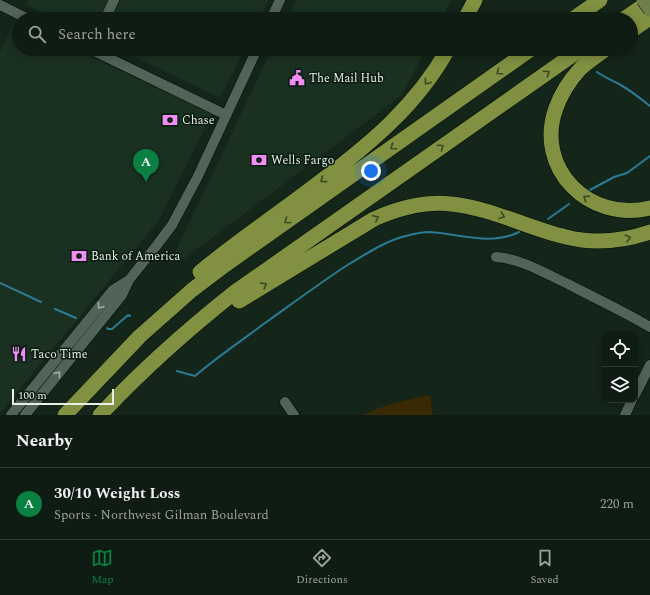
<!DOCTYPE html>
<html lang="en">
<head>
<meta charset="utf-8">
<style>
  body { margin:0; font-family:Spectral,serif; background:#1d2921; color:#f1f3f6 }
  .controls { position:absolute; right:12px; bottom:12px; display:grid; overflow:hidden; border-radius:8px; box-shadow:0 2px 10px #0003 }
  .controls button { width:36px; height:36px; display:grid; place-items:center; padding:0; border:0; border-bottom:1px solid #2f3a33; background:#0f1c13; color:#f1f3f6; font:20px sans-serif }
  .scale { position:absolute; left:12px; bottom:10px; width:102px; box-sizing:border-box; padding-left:4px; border:2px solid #e6f0e8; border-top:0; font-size:11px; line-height:14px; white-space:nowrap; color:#e6f0e8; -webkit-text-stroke:3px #0b1b10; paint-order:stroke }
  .you { position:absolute; left:371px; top:171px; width:14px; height:14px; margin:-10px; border:3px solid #fff; border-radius:50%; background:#1a73e8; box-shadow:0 0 0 6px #1a73e833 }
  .badge { display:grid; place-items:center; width:26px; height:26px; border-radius:50%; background:#0b8043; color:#fff; font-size:13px; font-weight:700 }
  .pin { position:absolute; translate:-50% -33px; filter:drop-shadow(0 1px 2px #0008) }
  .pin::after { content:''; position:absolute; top:21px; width:14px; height:12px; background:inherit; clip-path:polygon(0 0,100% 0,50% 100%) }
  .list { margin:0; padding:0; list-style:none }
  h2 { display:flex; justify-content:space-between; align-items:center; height:52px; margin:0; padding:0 16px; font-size:17px }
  h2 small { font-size:13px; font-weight:400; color:#9ba1a0 }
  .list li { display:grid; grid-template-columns:26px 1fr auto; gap:12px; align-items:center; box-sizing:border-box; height:72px; padding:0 16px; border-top:1px solid #2f3a33 }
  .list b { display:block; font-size:15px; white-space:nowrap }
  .list p { margin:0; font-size:13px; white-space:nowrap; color:#9ba1a0 }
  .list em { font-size:13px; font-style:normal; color:#9ba1a0 }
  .icon { flex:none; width:22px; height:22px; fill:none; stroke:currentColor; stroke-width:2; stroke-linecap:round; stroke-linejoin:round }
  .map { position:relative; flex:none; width:650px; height:415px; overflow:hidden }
  .search { position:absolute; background:#0f1c13; box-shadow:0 2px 10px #0003; left:12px; right:12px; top:12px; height:44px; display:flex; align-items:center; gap:10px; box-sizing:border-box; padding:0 14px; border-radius:22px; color:#9ba1a0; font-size:15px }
  .sheet { height:124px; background:#0f1c13 }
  nav { display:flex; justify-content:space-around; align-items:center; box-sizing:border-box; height:56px; border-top:1px solid #2f3a33; background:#0f1c13; font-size:11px; color:#9ba1a0 }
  nav a { display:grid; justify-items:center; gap:2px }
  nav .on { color:#0b8043 }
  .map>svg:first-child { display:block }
</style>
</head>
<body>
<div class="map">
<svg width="650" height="415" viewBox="0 0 650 415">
  <rect width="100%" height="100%" fill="#142519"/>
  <path fill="#1a3122" d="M28,0H269L259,19H56L26,5Z
    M296,0H451L441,19H287Z
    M15,20L19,22V49H75L212,114L159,220L0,413V52Z
    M119,49H245L220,98Z
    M272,49H426L402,95L181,261H171Z"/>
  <path fill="#392905" d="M430,395L433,415H363C384,404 406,400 430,395Z"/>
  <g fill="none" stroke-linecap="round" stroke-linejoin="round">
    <path stroke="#2c7a93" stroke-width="2" d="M597,72C604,77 611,80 619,84C630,90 640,98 650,106
      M590,190L614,177L627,173L650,156
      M548,219L569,204
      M0,283L41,302
      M55,309L76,318
      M107,328L108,329H112L128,315L130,316
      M177,371L195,376C217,357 241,341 265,323C293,303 320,283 349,264C368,253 385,241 406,236C413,234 423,232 430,232C460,234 491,246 519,232"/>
    <defs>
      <path id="minor" d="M0,5L28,19
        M105,19L114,0
        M271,19L280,0
        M90,49L226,115
        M496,257C522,259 544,273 568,284C595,298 623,311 650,327
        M635,395L650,365
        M285,402L294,415
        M11,415L113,290L129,280L157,245L172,225L198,176L257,49
        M25,415L122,295L129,280
        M625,415L632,400"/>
      <path id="highway" d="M465,19L475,0
        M573,19L600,0
        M624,19L650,1
        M631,31L650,18
        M606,49C598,55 587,62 580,69C570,80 561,94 556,108C534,168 589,223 650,208
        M200,272C239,240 281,212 321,181C371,143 417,105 448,49
        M239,301L374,219C399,208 424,201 451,204C492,208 527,228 566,237C593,244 623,241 650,232
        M65,415L140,336L192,290L225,265L531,49
        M100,415C142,370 187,330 235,292L581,49"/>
    </defs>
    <use href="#minor" stroke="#010d05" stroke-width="11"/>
    <use href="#highway" stroke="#010d05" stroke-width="16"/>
    <use href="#minor" stroke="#516457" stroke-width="10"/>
    <use href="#highway" stroke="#819141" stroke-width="15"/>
    <defs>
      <path id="major-bridge" d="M643,0L650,10"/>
    </defs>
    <use href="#major-bridge" stroke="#010d05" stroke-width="14" stroke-linecap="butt"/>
    <use href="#major-bridge" stroke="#6e7f4a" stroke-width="13"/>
  </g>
  <defs><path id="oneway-chevron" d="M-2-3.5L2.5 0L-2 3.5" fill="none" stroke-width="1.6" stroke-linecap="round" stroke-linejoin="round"/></defs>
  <g stroke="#3a4a24">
    <use href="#oneway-chevron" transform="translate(499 72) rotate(145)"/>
    <use href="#oneway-chevron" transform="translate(547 73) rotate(-35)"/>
    <use href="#oneway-chevron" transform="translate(427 82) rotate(126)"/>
    <use href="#oneway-chevron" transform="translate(393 147) rotate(145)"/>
    <use href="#oneway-chevron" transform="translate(441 147) rotate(-35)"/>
    <use href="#oneway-chevron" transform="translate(323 180) rotate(143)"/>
    <use href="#oneway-chevron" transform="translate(586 198) rotate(-146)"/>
    <use href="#oneway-chevron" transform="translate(502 216) rotate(20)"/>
    <use href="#oneway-chevron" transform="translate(376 218) rotate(-25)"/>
    <use href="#oneway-chevron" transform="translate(287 221) rotate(145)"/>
    <use href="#oneway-chevron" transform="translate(628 238) rotate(-13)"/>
    <use href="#oneway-chevron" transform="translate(264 285) rotate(-32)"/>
  </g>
  <g stroke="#9caaa0">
    <use href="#oneway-chevron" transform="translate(100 306) rotate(129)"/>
    <use href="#oneway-chevron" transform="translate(58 374) rotate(-51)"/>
  </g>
  <defs>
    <symbol id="civic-bare" viewBox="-9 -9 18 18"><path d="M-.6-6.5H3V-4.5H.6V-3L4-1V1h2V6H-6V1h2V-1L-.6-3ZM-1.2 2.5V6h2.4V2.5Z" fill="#f18bf5" stroke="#0b1b10" stroke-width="2.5" paint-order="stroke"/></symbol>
    <symbol id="bank-bare" viewBox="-9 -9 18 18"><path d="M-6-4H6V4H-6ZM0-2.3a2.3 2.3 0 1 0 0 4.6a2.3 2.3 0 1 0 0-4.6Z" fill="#f18bf5" stroke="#0b1b10" stroke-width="2.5" paint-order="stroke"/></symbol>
    <symbol id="restaurant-bare" viewBox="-9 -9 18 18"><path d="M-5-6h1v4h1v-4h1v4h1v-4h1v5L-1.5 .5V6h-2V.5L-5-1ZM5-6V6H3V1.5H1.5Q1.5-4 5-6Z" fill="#f18bf5" stroke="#0b1b10" stroke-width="2.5" paint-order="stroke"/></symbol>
  </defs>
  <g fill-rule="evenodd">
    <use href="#civic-bare" x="286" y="67" width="22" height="22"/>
    <use href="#bank-bare" x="159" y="109" width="22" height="22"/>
    <use href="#bank-bare" x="248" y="149" width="22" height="22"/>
    <use href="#bank-bare" x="68" y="245" width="22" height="22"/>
    <use href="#restaurant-bare" x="8" y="343" width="22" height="22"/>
  </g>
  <g text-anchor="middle" stroke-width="3" stroke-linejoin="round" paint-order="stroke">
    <g font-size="12" fill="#e6f0e8" stroke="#0b1b10" text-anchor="start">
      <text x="309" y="82">The Mail Hub</text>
      <text x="182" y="124">Chase</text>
      <text x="271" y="164">Wells Fargo</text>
      <text x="91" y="260">Bank of America</text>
      <text x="31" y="358">Taco Time</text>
    </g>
  </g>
</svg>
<div class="controls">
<button><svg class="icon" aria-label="locate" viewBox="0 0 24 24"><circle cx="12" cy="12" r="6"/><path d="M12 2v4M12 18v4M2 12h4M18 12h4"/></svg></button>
<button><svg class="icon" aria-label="layers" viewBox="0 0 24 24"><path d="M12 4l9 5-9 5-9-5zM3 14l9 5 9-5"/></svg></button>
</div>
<div class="scale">100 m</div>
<div class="you"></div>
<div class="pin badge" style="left:146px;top:182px">A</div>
<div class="search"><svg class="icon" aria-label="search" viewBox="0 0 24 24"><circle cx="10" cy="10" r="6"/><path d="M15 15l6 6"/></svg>Search here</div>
</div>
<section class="sheet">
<h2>Nearby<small></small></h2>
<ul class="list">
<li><span class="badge">A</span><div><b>30/10 Weight Loss</b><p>Sports · Northwest Gilman Boulevard</p></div><em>220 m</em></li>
</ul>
</section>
<nav>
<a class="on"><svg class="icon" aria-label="map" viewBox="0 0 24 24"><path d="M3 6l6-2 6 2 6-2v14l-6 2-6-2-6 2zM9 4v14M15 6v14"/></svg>Map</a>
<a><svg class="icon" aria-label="directions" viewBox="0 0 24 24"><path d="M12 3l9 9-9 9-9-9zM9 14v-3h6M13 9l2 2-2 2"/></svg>Directions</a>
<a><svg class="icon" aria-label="saved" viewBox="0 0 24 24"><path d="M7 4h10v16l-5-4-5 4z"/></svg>Saved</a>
</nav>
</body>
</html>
